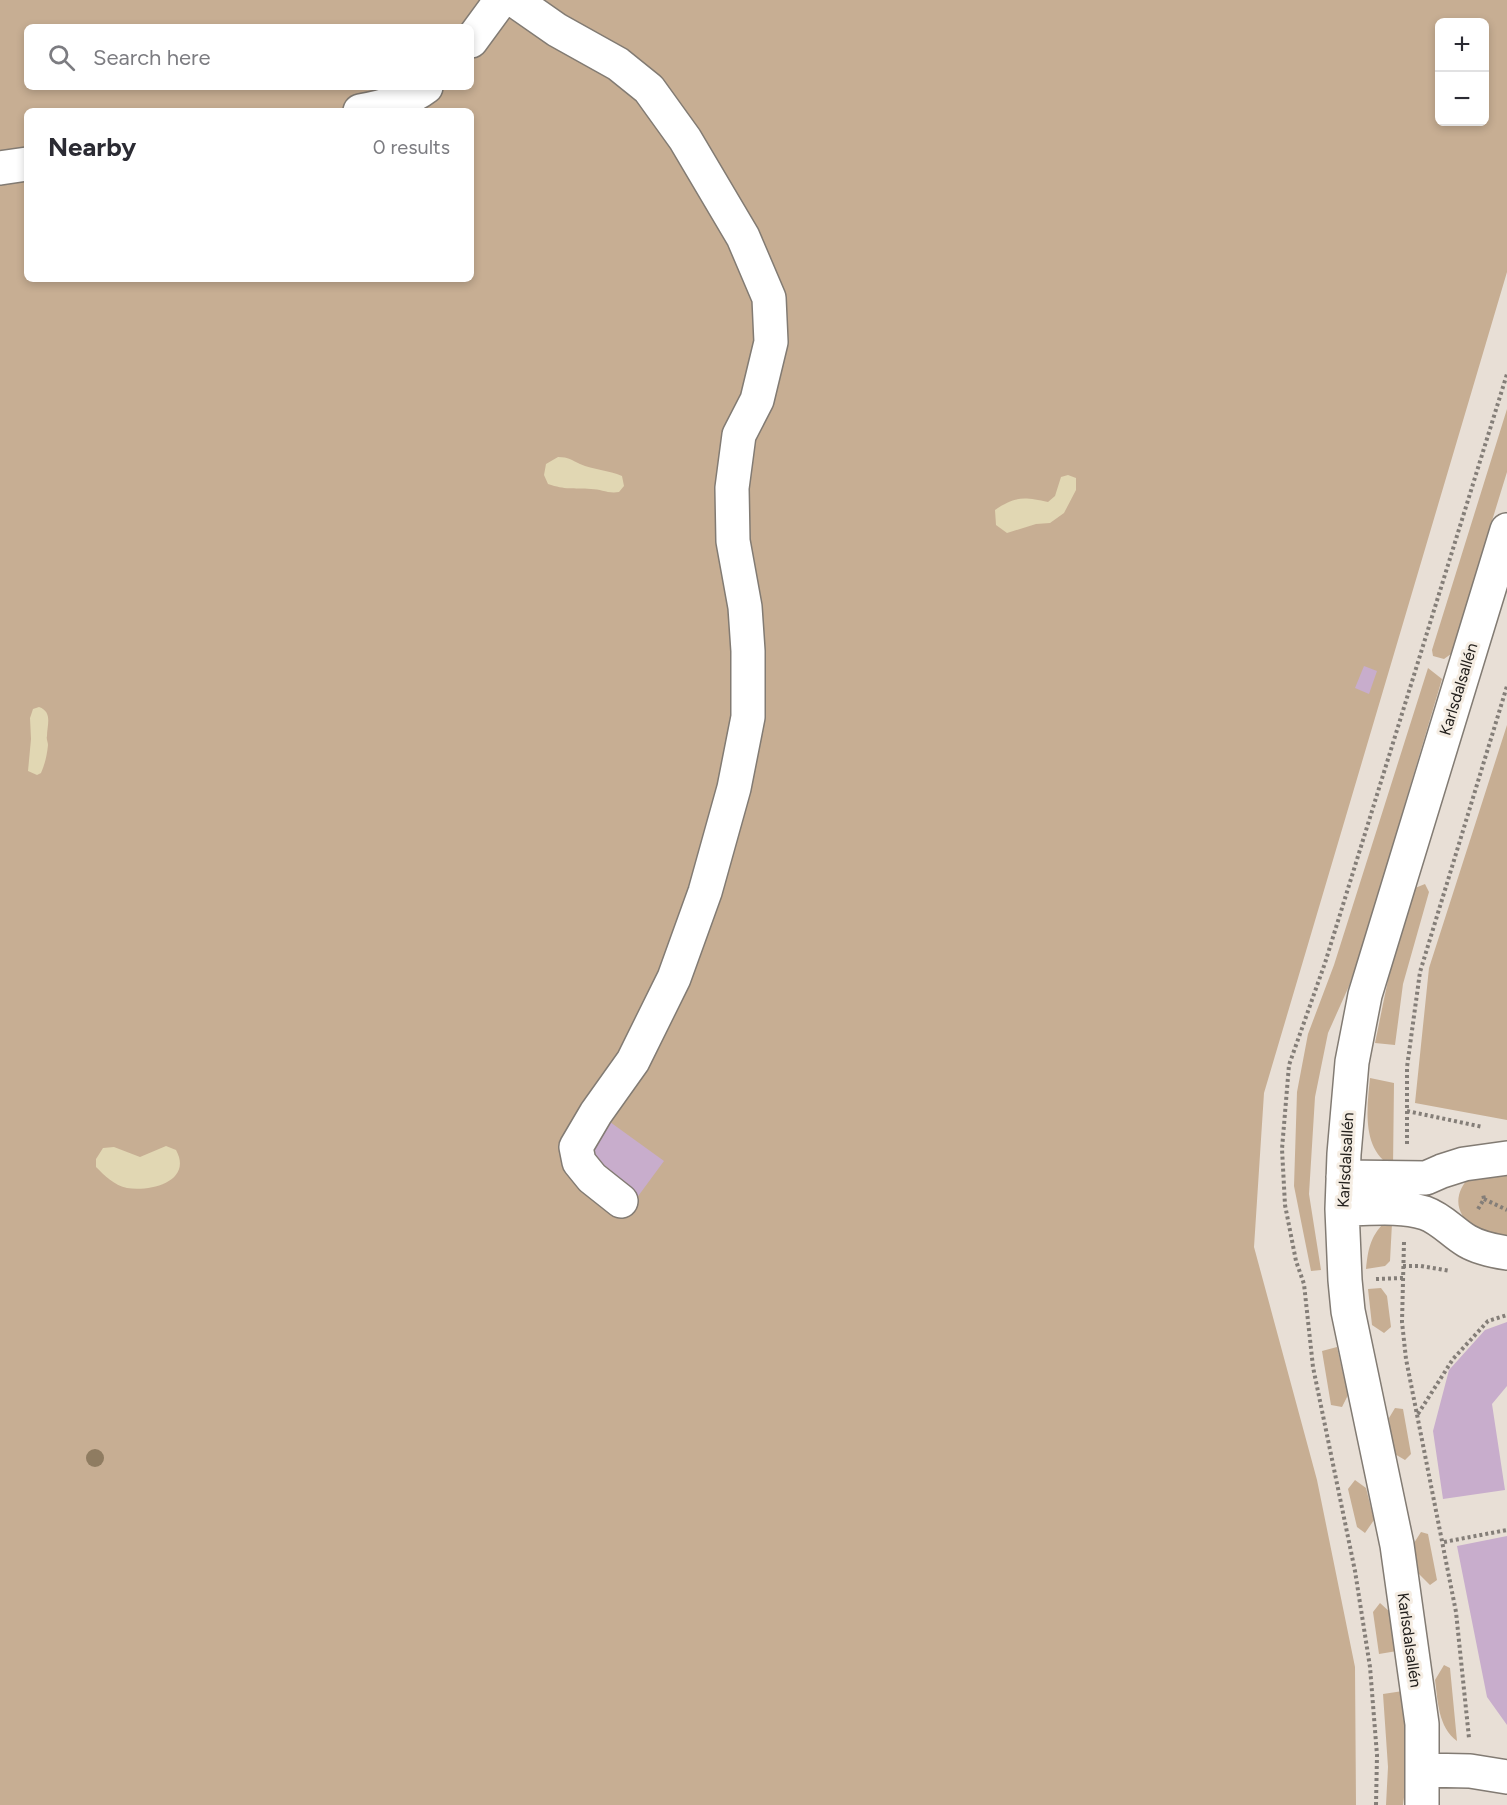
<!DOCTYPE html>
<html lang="en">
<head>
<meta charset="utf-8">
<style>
  body { margin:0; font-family:Figtree,sans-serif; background:#f2f2f3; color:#2b2b33 }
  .controls { position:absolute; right:18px; top:18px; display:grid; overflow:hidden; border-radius:9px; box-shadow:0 3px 9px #0003 }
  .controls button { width:54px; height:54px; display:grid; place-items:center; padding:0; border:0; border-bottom:2px solid #e1e1e2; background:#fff; color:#2b2b33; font:30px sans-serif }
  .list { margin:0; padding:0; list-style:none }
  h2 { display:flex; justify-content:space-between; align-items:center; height:78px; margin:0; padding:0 24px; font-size:26px }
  h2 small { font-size:20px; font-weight:400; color:#7c7c81 }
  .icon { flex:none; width:33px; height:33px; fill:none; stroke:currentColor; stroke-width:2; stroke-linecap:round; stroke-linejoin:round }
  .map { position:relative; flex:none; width:1507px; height:1805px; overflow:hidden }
  .search { position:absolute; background:#fff; box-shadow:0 3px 9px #0003; left:24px; top:24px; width:450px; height:66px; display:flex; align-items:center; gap:15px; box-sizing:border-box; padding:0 21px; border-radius:9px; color:#7c7c81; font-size:22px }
  .panel { position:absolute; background:#fff; box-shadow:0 3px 9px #0003; left:24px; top:108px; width:450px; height:174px; border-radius:9px }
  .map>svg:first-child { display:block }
</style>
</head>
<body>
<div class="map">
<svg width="1507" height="1805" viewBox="0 0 1507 1805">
  <rect width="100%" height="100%" fill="#e8dfd6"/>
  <path fill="#c7ae93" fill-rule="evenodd" d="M0,0H1507V272L1264,1093L1254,1247L1317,1480L1355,1667L1356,1805H0ZM1440,22H1484V122H1440ZM27,27H471V87H27ZM27,111H471V279H27Z
    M1507,409V472L1451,654L1444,659L1433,656L1432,650Z
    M1428,668L1442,679L1366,935L1349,986L1328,1033L1315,1097L1309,1194L1321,1270L1311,1271L1294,1186L1297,1092L1308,1034L1334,965Z
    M1507,725V1120L1415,1103L1429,968Z
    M1425,884L1429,892L1403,984L1395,1045L1375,1043C1386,991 1395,937 1415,888Z
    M1370,1078L1394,1083L1393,1167C1361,1150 1367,1108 1370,1078Z
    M1507,1172V1243C1497,1239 1484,1235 1475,1229C1454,1213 1453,1194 1471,1175Z
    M1384,1223H1392L1390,1261L1385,1266L1366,1269C1368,1250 1370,1237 1384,1223Z
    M1381,1288L1387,1296L1391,1327L1384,1333L1372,1325L1368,1289Z
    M1337,1347L1348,1395L1342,1407L1331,1405L1322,1351Z
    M1395,1408L1403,1409L1411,1454L1405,1460L1393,1453L1389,1418Z
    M1355,1480L1366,1488L1374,1520L1365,1533L1357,1527L1348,1489Z
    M1421,1532L1428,1534L1437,1580L1430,1585L1419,1574L1414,1543Z
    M1380,1603L1391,1613L1397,1651L1379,1654L1373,1612Z
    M1444,1665L1450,1668L1457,1741C1438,1727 1438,1701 1435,1680Z
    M1403,1691L1409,1760L1403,1805H1386L1388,1767L1383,1694Z"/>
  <path fill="#e1d7b3" d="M558,457C569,457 571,460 580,464C593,470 609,470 622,476L624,486L619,492C608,494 601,489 591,489C572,488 566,490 548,484L544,475L546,464Z
    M1068,475L1076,478V490L1064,513L1050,523L1036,524L1007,533L996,525L995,510C1015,496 1024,497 1048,502L1055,496L1061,477Z
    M39,707C53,712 47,725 47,736C46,739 48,742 48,745C47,755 45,764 41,773L37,775L28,771L31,739L30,718L33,709Z
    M166,1146L176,1150C193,1181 151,1192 127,1188C115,1186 104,1175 96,1167V1159L103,1148L114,1147L140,1157Z"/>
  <path fill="#c8adcc" d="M1364,666L1377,671L1369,694L1355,688Z
    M610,1122L664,1161L636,1199L583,1160Z
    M1507,1322V1386L1492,1404L1505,1490L1443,1499L1433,1431L1449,1370L1485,1330Z
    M1507,1536V1725L1487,1697L1457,1546Z"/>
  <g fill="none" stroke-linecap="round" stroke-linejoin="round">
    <defs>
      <path id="minor" d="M514,0L557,30L618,64L649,89L685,139L743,237L769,298L771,342L757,400L739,435L732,488L733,541L745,607L748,651V717L734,788L705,892L674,978L633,1061L596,1113L576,1147L579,1162L592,1178L621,1201
        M471,41L501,0
        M360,111C382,107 408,101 426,87
        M0,168L27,164
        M1343,1177L1426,1178L1442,1171L1464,1164L1507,1158
        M1342,1209C1369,1209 1399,1205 1425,1213C1442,1219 1453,1233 1467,1241C1479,1248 1494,1251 1507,1253
        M1423,1770L1470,1771L1507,1777
        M1422,1805V1724L1397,1545L1348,1311L1345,1280L1342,1209L1344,1154L1352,1062L1365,995L1507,530"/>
    </defs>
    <use href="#minor" stroke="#827b73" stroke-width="36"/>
    <path stroke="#847e78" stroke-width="4" stroke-dasharray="3 3" stroke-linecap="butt" d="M1407,1111L1483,1127
      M1407,1144V1067L1420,972L1507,686
      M1484,1199L1507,1210
      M1478,1209L1484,1199L1483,1194
      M1404,1242L1402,1322L1406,1359L1456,1612L1469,1738
      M1403,1266H1421L1450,1271
      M1376,1279L1403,1278
      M1418,1414L1453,1359L1488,1321L1507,1315
      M1444,1542L1507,1530
      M1376,1805L1377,1755L1370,1667L1355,1571L1313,1367L1304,1284L1296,1261L1285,1205L1282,1149L1289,1065L1325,963L1507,374"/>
    <use href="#minor" stroke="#fff" stroke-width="33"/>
  </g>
  <circle fill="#8f7c61" cx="95" cy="1458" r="9"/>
  <g text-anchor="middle" stroke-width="6" stroke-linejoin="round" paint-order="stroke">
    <g font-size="16" fill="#23201d" stroke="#f5ede3">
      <text transform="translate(1458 689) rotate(-73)" y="6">Karlsdalsallén</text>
      <text transform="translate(1345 1160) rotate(-87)" y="6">Karlsdalsallén</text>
      <text transform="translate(1410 1640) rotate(82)" y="6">Karlsdalsallén</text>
    </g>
  </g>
</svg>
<div class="controls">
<button>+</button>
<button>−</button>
</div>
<div class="search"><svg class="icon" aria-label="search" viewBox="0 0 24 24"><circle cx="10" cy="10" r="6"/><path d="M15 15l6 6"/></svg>Search here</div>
<section class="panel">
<h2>Nearby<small>0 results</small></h2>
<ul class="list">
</ul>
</section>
</div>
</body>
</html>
